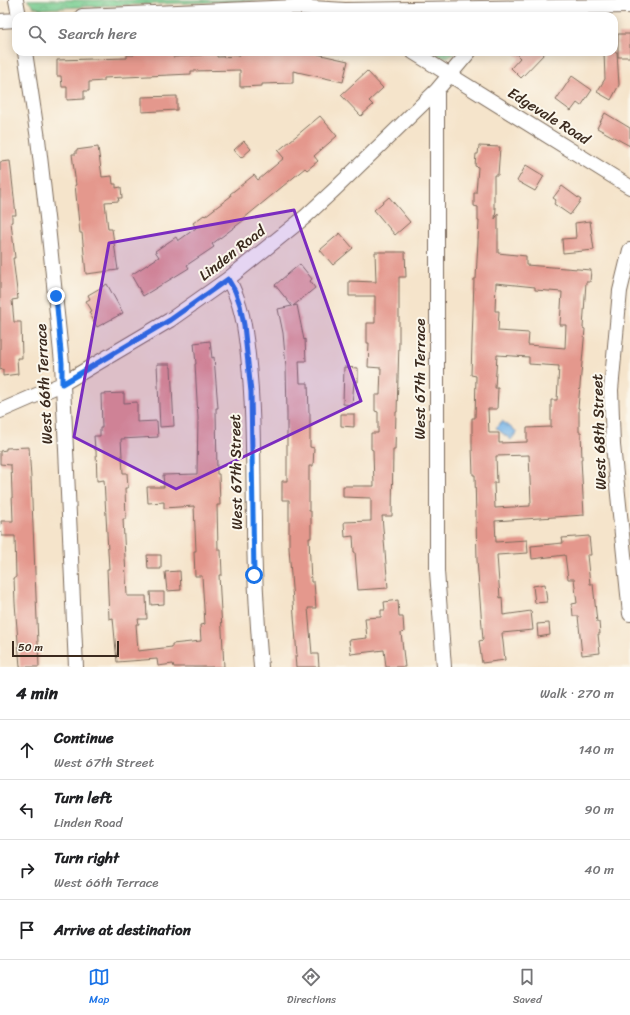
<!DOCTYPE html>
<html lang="en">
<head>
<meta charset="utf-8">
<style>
  body { margin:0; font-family:Sriracha,sans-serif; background:#f6f6f6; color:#202124 }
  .scale { position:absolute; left:12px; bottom:10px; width:107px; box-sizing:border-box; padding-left:4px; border:2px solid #3b2a1e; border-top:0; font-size:11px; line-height:14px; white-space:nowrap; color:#3b2a1e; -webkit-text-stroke:3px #fbf7ec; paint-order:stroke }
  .stop { position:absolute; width:12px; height:12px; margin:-9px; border:3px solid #1a73e8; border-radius:50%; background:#fff }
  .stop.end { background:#1a73e8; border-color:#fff; box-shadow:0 1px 4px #0008 }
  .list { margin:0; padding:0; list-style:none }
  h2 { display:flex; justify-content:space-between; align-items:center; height:52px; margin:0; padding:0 16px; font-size:17px }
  h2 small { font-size:13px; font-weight:400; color:#757577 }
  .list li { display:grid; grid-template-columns:26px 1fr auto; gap:12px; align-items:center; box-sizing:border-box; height:60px; padding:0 16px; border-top:1px solid #e0e0e0 }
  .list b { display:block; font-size:15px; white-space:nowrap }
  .list p { margin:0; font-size:13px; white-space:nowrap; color:#757577 }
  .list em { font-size:13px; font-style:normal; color:#757577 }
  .icon { flex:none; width:22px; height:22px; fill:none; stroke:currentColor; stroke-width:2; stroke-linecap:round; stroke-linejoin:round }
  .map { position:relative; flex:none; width:630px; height:667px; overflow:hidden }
  .search { position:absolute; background:#fff; box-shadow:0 2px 10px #0003; left:12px; right:12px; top:12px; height:44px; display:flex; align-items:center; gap:10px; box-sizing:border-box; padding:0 14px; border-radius:12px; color:#757577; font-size:15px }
  .sheet { height:292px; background:#fff }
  nav { display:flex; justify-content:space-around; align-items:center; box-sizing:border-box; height:56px; border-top:1px solid #e0e0e0; background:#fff; font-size:11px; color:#757577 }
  nav a { display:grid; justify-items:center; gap:2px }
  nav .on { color:#1a73e8 }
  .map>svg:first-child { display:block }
</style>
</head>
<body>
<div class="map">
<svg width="630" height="667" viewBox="0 0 630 667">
  <defs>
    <pattern id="grass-dots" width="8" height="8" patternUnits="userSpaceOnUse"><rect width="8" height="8" fill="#79ce92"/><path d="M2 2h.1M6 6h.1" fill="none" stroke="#64a777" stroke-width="1.8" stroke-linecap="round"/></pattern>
    <pattern id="park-crowns" width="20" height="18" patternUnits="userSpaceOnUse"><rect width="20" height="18" fill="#79ce92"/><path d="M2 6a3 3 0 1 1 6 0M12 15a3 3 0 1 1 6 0" fill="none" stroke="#64a777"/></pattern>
    <pattern id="water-waves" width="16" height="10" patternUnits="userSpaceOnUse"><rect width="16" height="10" fill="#75b3e8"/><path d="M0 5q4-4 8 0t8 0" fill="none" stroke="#6192bb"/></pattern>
  </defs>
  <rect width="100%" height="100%" fill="#fbf7ec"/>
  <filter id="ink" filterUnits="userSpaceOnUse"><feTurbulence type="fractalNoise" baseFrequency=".025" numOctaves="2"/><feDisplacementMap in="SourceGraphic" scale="8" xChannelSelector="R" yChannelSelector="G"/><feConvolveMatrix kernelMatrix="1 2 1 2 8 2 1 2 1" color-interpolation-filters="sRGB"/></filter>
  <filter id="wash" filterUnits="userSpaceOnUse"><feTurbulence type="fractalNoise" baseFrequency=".012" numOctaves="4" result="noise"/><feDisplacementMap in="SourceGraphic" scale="16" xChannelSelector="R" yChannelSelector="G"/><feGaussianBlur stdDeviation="0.9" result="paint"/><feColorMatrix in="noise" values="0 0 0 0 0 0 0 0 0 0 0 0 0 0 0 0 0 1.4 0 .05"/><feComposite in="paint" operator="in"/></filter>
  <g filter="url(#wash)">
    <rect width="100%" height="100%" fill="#f5e4cb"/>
    <path fill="url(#grass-dots)" stroke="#5a7c58" d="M433,52H456C448,59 442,58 433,52Z"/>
    <path fill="url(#park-crowns)" stroke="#5a7c58" d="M27,0H278L99,6L42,9L34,7Z"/>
    <path fill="url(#water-waves)" stroke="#586e83" d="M502,421L517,432L511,440L496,428Z"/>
    <g id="blocks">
      <path fill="#e4988d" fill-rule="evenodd" d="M618,34H630V57H618Z
        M134,52H153V53H173V57L202,55V53L217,52V57L240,56V52H308L348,61L343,82L293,71V83L262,84V86L240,87V70L191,71V74L104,78V81L89,82V91H84V99L67,100V87H62L61,76H57V60L127,58V55H134Z
        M514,52H546L521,78L511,68L520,58Z
        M604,52H617L619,85L611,100L597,92L605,79Z
        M367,71L383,88L369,101L373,105L361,116L341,95Z
        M572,76L592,90L581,106L577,103L571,111L556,100Z
        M177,96V110L142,112V97Z
        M605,113L630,128V146L597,128Z
        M320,116L337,136L314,156L318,161L307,170L305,168L243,219L244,220L212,244L214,247L187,265L189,268L143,296L131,275L159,257L155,251L176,237L178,241L196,228L193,223L204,215L205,216L231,196L230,194L254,175L258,180L284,158L278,151Z
        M244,141L251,149L241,158L234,150Z
        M479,146L500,147L498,175H494V208H496L495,219L498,214V253L526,256V265L591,270L590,282H586L583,328L585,329L578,408H579V432H581L582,459H581L584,515L495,521L496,542L527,540L528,553L497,555L500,598L502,597L503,615L531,611L533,630L502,633L505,660L482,663L479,641L483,640L477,560L475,475H473L472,447V418H475L476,376L471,375L474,279H476L479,221H478V207L474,206V193H476L478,167L475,166L476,154H478ZM496,283L535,287V290L562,292L560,325H566L565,348L528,345L529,333L498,331L499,311H495ZM497,355L529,357V364L559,366L557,400H551V427L527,428V442L499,443V433H489L488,409H497L498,388H495ZM529,455L531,503H530V506L495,508L494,483H497L496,456Z
        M98,147L102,177L112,176L113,184H116V188L121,187L122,198H118L119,201L105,202L108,229H112L118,270L86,274L82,233H80L75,185H76L72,154H76V150Z
        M10,161L16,215H12V222H11L15,258H13L18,299L12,300L14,322H21L22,358H17L18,374L3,376V369L0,370V162Z
        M526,165L544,176L535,191L517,181Z
        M562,186L581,200L570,215L554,204L556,200L553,198Z
        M389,197L410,222L395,235L374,210Z
        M590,221L594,250L563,253L562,239L576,238L575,223Z
        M340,233L353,248L333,265L320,250Z
        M375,252H405L406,277H399V343L397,412H396L395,450H393L392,516H382L388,588L358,590L355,552H354L353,536L345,537L344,522L371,521V498L343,497V486H374L373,450L371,449V433H378V412L375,411V395H380L381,368L368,367L369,343H367V323H375V296H349V281L376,282Z
        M300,264L312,279L310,281L315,288L293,306L297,305L304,340L305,339L306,361H299L300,383H308L309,413H310V447L314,448L313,466H309V511H311V538H309L311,582H314L316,608H308L312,654H318L319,667H296L295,656H297L289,548V500H282V481H287V413L286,367L283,333L278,309L292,306L275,285Z
        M107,284L123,313L97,327L89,312L92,311L86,301L90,299L88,295Z
        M210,341L212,358L214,357L218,408H216L217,474H219L220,505H217L218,550H221L222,575H219L224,667H174L173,664L158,666L157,659L117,662L113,618L109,619L107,569H109L104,480L97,481L96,450H95L94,436H100V428H102L101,394L124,393V403L137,402V422L157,421L158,437L121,439L123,473H127L128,488H125L126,519H123L127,596H146L147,619H138L139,624H136L138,651L172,647V644L201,641L200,625L205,624L202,576H195L194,551H196L194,506L164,508V502L148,503L147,487H164L163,475L197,474L198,418L195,364H196L194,343Z
        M157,364H170V367H171L174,426L160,427Z
        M344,367L358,368V382H354L352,405L343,404Z
        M341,414H354V427L341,426Z
        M29,447L31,478L39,667H20L15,603L14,578H16L15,536H2L1,521H13L11,465L0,464V451L6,450V448Z
        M589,536L591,555H587L590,584H593L597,622H599L600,634H598L600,653L582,655L578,616H573L572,604L577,603L574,579H568L565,555L532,559L531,546L563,543L562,538Z
        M147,555H161V569H148Z
        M180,571L181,590L167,591L165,572Z
        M545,584L547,602L535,603L533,586Z
        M150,592H164V604L151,605Z
        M398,600L399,617H403L404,632L401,633L405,667H386L384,650L351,654L349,640L367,638L365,618L381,617V610H385L384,602Z
        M549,623L550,635L538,637L537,624Z"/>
    </g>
  </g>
  <g filter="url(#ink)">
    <use href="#blocks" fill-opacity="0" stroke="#7c6b5b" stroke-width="1"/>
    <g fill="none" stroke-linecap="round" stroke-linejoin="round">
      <defs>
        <path id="minor" d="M16,0L19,16
          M82,16L295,7L345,10L630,6
          M0,21L16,20
          M25,52L38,139L48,226L62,363L76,667
          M413,52L630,187
          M437,90V571L444,667
          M630,250L620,291L611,390L613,445L630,614
          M228,279C242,303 245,328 248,355C254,410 253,466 254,522C254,570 257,618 261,667
          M0,411L62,384L170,320L228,279L305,217L335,189L437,90L469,52"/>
      </defs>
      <use href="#minor" stroke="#7c6b5b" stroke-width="16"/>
      <use href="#minor" stroke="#fff" stroke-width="14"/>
    </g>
  </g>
  <g fill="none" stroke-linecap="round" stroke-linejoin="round" filter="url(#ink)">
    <path stroke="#1a73e8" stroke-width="5" d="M56,296L62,363V384L170,320L228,279L235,291L240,305L244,325L251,392L254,575"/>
  </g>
  <path fill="#7b2cbf" fill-opacity="0.2" stroke="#7b2cbf" stroke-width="3" stroke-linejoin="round" d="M294,210L361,401L176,489L74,437L109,243Z"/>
  <g text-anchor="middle" stroke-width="4" stroke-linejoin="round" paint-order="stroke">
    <g font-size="15" fill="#3b2a1e" stroke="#fbf7ec">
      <text transform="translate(549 116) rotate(32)" y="5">Edgevale Road</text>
      <text transform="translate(232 253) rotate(-38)" y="5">Linden Road</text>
      <text transform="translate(420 379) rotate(-90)" y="5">West 67th Terrace</text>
      <text transform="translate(44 384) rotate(-93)" y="5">West 66th Terrace</text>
      <text transform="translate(599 432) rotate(-92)" y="5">West 68th Street</text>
      <text transform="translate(236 472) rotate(-91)" y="5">West 67th Street</text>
    </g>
  </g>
</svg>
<div class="scale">50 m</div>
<div class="stop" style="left:254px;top:575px"></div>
<div class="stop end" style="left:56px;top:296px"></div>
<div class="search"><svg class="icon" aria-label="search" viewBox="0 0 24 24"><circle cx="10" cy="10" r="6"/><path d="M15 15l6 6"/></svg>Search here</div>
</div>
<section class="sheet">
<h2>4 min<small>Walk · 270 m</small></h2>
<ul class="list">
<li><svg class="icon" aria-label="ahead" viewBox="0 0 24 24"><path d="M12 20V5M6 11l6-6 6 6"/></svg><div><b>Continue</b><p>West 67th Street</p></div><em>140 m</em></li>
<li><svg class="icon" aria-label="left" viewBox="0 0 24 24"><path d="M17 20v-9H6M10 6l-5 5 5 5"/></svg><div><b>Turn left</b><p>Linden Road</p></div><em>90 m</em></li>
<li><svg class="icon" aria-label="right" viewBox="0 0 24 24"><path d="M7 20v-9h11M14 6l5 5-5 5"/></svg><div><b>Turn right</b><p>West 66th Terrace</p></div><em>40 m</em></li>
<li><svg class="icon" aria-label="arrive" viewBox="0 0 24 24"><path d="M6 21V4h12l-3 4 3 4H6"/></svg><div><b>Arrive at destination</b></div></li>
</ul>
</section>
<nav>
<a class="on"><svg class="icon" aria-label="map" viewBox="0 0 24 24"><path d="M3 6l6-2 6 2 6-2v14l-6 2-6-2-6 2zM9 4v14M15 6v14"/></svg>Map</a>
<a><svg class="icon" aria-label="directions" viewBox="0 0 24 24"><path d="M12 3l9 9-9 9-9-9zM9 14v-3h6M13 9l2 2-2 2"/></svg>Directions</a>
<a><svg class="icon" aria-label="saved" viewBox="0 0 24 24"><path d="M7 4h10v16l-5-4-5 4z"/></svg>Saved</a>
</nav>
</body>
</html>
